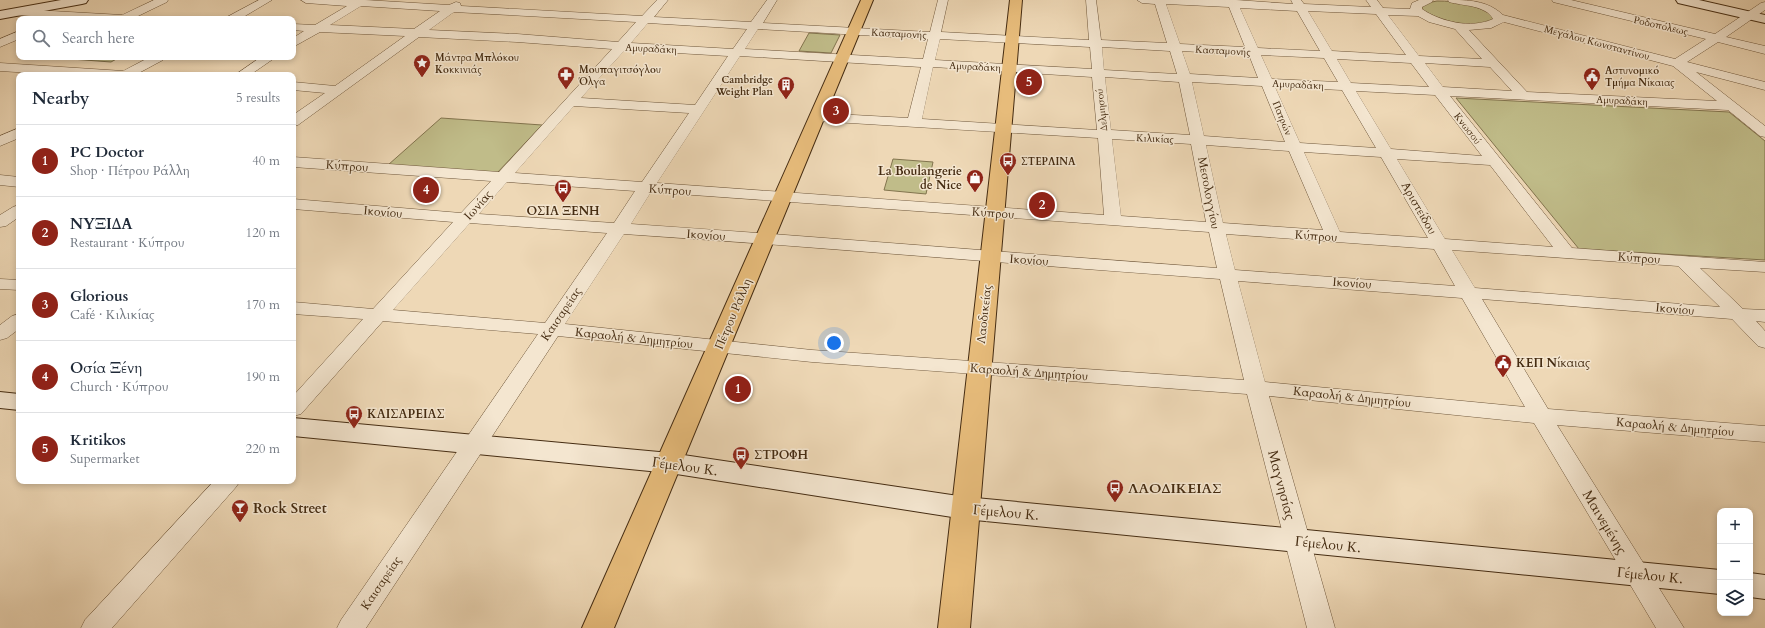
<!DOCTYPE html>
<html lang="en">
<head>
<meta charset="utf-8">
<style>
  body { margin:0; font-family:Cardo,serif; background:#f2f2f3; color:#1f2937 }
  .controls { position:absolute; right:12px; bottom:12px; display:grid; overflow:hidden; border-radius:8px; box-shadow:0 2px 6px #0003 }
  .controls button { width:36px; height:36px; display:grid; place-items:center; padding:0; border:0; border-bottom:1px solid #e0e1e3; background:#fff; color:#1f2937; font:20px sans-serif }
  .you { position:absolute; left:834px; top:343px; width:14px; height:14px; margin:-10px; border:3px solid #fff; border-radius:50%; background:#1a73e8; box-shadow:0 0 0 6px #1a73e833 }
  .badge { display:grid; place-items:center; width:26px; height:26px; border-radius:50%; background:#8f2418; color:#fff; font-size:13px; font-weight:700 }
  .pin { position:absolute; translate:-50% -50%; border:2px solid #fff; box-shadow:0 1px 4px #0006 }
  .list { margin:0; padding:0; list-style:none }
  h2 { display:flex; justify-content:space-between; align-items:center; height:52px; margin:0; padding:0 16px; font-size:17px }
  h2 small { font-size:13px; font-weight:400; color:#747a83 }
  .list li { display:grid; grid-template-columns:26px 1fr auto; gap:12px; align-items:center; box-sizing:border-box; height:72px; padding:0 16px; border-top:1px solid #e0e1e3 }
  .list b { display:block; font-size:15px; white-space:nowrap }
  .list p { margin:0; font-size:13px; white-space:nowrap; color:#747a83 }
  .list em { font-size:13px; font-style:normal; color:#747a83 }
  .icon { flex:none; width:22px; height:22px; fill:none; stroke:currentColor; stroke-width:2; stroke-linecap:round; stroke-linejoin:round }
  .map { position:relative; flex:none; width:1765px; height:628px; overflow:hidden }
  .search { position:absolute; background:#fff; box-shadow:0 2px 6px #0003; left:16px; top:16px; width:280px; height:44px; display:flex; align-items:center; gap:10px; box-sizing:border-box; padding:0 14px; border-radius:8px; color:#747a83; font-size:15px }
  .panel { position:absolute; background:#fff; box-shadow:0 2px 6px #0003; left:16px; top:72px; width:280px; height:412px; border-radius:8px }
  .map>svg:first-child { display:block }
</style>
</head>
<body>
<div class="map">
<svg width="1765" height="628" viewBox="0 0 1765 628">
  <rect width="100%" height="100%" fill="#eed8b6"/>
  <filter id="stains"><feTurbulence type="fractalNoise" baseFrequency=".005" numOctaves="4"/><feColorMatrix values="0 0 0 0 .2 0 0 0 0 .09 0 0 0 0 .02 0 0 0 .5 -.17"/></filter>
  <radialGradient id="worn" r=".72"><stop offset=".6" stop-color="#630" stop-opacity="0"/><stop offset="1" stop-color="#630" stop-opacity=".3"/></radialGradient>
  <path fill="#c0bc89" stroke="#82744e" d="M1437,1C1457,1 1476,4 1493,16V20C1473,32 1441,19 1421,11L1422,4Z
    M809,33L840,35L831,53L799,51Z
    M61,57H120L111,62L58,58Z
    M1456,98L1729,112L1765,141V260L1579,249Z
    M441,118L542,125L497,173L388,165Z
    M893,159L933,162L926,194L884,190Z"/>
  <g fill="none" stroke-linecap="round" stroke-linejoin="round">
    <defs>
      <path id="minor" d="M154,0H168L167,2L136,17L138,19H76L16,15L10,12L16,9L122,15Z
        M259,0H272L240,19H225L227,17Z
        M301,0H365L449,5L456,2L460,3L461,6L642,16L657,0H668L654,17L751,22L767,0H777L763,23L930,32L938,0H948L941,32L1089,40L1086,0H1096L1101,40L1167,43L1155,4L1142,3L1137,0H1236L1293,4L1291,0H1301L1304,4L1371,7L1366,0H1377L1383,8L1410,9L1412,3L1419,0H1433L1432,2L1422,7V9C1441,22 1471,29 1493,19C1486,5 1463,6 1449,2L1448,0C1468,0 1487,0 1503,15L1675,59L1706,39L1553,2L1552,0H1571L1715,34L1761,3L1765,2V10L1726,37L1765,46V54L1718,42L1687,62L1765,82V90L1696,72L1765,126V137L1760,136L1728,110L1450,96L1572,248L1765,262V272L1700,268L1743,309L1765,310V322L1756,321L1765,331V348L1758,346L1732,319L1482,299L1548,409L1765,426V442L1557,425L1684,628H1656L1534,423L1269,396L1335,628H1307L1247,394L812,362L558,336L366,628H337L341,620L538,334L383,321L301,414L293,416V396L363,319L293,314V302L373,309L453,222L293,209V199L461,213L491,181L293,167V157L499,172L612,49L517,42L419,37L298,125L293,126V115L325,93L293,90V82L335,86L405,36L320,32L293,47V38L304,31L293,30V24L315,25L347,6L306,3ZM1166,4L1229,7L1245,47L1180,44ZM361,6L440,11L414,29L330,25ZM1240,8L1297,11L1320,51L1258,48ZM1308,11L1376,14L1406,55L1332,51ZM454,12L636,22L618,42L517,34L429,30ZM1388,15L1418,16L1429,22L1455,29L1482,59L1419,56ZM1504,22L1673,66L1717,101L1527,92L1469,30L1491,28ZM648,23L747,29L733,49L631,43ZM758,29L928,39L923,59L745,49ZM940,39L1090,47L1092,69L935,60ZM1102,47L1170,51L1177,74L1104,70ZM625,50L728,56L695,105L581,98ZM1182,51L1249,55L1258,78L1190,74ZM1261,55L1324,58L1338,82L1272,79ZM740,56L921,67L908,118L817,113L812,114L810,117L812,120L817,121L1098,138L1104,215L657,183ZM1337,59L1411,63L1429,87L1351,83ZM1425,63L1490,67L1512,91L1443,87ZM933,67L1092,77L1097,130L922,119ZM1105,77L1179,82L1190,135L1111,130ZM1192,82L1262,86L1285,142L1204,136ZM1275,87L1342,90L1376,148L1300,143ZM1356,91L1435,95L1482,156L1391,149ZM574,106L689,113L642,182L515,173ZM1112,139L1191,144L1206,222L1121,216ZM1206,145L1289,151L1323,230L1223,223ZM1304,152L1381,157L1428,238L1340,232ZM1397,159L1490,165L1553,247L1445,239ZM507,182L635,191L614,223L479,214ZM651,192L1209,232L1217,268C1022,254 826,237 631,224ZM470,223L607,233L545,323L393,310ZM624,234C823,247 1021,265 1220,279L1244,380L812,350L565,324ZM1226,234L1434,249L1455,286L1235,270ZM1452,250L1678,266L1720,307L1475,288ZM1238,281L1462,298L1525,407L1265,382Z
        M19,31V39L0,47V39Z
        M150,57H165L163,60L135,75H64L0,71V63L123,71Z
        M261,57H276L250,75H235Z
        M19,128V138L0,146V136Z
        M0,175L19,177V187L0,185Z
        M19,205V217L6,226L0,227V215L13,207Z
        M0,279L19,280V290L0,289Z
        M19,314V329L7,338L0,340V325L12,316Z
        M214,481H240L236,487L112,628H81L85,620Z"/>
      <path id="secondary" d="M61,0H88L86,3L82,4L0,19V11Z
        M1676,0H1699L1765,15V23L1678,3Z
        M0,392L19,394V410L0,408Z
        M293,418L670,453L965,497L1720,570V594L965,519L670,473L293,436Z
        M1750,573L1765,575V599L1750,597Z"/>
      <path id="primary" d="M861,0H873L614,628H582Z
        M1010,0H1022L970,628H938Z"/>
    </defs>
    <use href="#minor" stroke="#6f573b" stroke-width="1"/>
    <use href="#secondary" stroke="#452c12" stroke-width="2"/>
    <use href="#primary" stroke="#452c12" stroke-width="2"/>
    <use href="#minor" fill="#f4e6d0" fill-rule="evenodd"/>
    <use href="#secondary" fill="#f4e6d0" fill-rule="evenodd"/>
    <use href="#primary" fill="#e7bc7b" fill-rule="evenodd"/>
  </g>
  <defs>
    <symbol id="sight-pin" viewBox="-11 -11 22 30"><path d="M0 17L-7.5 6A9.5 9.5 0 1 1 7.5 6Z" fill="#8f2418" stroke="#f4e6d0"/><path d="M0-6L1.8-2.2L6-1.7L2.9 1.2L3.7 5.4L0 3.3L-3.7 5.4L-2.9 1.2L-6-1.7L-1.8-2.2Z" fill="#fff"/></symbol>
    <symbol id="pharmacy-pin" viewBox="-11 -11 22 30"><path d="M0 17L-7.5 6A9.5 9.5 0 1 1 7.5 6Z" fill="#8f2418" stroke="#f4e6d0"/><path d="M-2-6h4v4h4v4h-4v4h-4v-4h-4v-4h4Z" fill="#fff"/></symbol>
    <symbol id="civic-pin" viewBox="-11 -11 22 30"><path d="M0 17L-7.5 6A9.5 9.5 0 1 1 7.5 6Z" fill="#8f2418" stroke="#f4e6d0"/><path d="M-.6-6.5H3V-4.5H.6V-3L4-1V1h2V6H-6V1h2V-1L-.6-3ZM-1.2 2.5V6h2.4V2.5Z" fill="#fff"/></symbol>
    <symbol id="building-pin" viewBox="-11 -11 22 30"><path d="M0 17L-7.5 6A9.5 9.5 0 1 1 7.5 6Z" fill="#8f2418" stroke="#f4e6d0"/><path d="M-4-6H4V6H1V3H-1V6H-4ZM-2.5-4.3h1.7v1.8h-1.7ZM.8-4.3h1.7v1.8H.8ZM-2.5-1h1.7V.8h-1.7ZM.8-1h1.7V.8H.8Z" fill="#fff"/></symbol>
    <symbol id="bus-pin" viewBox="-11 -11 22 30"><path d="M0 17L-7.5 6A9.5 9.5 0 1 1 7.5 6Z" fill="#8f2418" stroke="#f4e6d0"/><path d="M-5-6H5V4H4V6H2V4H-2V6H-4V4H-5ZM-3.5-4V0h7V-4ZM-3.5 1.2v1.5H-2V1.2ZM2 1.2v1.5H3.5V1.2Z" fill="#fff"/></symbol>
    <symbol id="shop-pin" viewBox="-11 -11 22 30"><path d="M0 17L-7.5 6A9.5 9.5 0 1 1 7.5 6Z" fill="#8f2418" stroke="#f4e6d0"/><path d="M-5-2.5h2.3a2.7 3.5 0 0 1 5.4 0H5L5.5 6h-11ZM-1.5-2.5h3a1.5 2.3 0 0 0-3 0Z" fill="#fff"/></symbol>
    <symbol id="bar-pin" viewBox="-11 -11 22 30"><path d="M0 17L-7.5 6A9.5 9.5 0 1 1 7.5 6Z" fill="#8f2418" stroke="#f4e6d0"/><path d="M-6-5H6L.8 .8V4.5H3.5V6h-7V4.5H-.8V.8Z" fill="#fff"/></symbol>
  </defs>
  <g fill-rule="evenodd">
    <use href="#sight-pin" x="412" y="53" width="20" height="27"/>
    <use href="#pharmacy-pin" x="556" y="65" width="20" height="27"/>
    <use href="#civic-pin" x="1582" y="66" width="20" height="27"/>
    <use href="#building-pin" x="776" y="75" width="20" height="27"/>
    <use href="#bus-pin" x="998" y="151" width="20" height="27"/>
    <use href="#shop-pin" x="965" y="168" width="20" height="27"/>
    <use href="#bus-pin" x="553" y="178" width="20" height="27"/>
    <use href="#civic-pin" x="1493" y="353" width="20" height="27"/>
    <use href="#bus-pin" x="344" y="404" width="20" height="27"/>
    <use href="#bus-pin" x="731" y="445" width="20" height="27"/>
    <use href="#bus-pin" x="1105" y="478" width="20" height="27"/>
    <use href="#bar-pin" x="230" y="498" width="20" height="27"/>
  </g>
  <g text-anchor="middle" stroke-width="3" stroke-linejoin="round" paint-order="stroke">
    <g font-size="10" fill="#452c12" stroke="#f4e6d0">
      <text transform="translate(1661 25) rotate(13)" y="4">Ροδοπόλεως</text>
      <text transform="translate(899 33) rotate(3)" y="4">Κασταμονής</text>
      <text transform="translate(1597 42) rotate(15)" y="4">Μεγάλου Κωνσταντίνου</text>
      <text transform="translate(651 48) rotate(3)" y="4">Αμυραδάκη</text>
      <text transform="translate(1223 50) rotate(3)" y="4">Κασταμονής</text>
      <text transform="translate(975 66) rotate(3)" y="4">Αμυραδάκη</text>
      <text transform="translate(1298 84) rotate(3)" y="4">Αμυραδάκη</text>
      <text transform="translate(1622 100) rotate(3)" y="4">Αμυραδάκη</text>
      <text transform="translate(1101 110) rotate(-96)" y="4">Δελμησού</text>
      <text transform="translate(1283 118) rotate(68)" y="4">Πατρών</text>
      <text transform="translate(1468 128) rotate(52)" y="4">Κνωσού</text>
      <text transform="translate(1155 138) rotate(3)" y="4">Κιλικίας</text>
    </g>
    <g font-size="10" font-weight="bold" fill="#452c12" stroke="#f4e6d0" text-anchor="start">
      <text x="435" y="61">Μάντρα Μπλόκου<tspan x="435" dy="12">Κοκκινιάς</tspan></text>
      <text x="579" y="73">Μουπαγιτσόγλου<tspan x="579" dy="12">Όλγα</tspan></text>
      <text x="1605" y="74">Αστυνομικό<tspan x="1605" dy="12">Τμήμα Νίκαιας</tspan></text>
      <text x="773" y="83" text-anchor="end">Cambridge<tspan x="773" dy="12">Weight Plan</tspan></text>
      <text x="1021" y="165">ΣΤΕΡΛΙΝΑ</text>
    </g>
    <g font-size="12" fill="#452c12" stroke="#f4e6d0">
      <text transform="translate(347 166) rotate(4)" y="4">Κύπρου</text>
      <text transform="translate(670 190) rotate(4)" y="4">Κύπρου</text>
      <text transform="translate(1209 193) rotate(79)" y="4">Μεσολογγίου</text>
      <text transform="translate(478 205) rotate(-48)" y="4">Ιωνίας</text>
      <text transform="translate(1419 208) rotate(60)" y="4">Αριστείδου</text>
      <text transform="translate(383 212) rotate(5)" y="4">Ικονίου</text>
      <text transform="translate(993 213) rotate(4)" y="4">Κύπρου</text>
      <text transform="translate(706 235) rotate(4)" y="4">Ικονίου</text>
      <text transform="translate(1316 236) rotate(4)" y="4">Κύπρου</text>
      <text transform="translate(1639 258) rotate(4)" y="4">Κύπρου</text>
      <text transform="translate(1029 260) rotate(4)" y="4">Ικονίου</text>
      <text transform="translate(1352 283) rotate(4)" y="4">Ικονίου</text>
      <text transform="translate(1675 309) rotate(5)" y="4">Ικονίου</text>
      <text transform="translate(561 314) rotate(-56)" y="4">Καισαρείας</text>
      <text transform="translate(733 314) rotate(-67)" y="4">Πέτρου Ράλλη</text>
      <text transform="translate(984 314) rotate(-84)" y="4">Λαοδικείας</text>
      <text transform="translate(634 338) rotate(6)" y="4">Καραολή &amp; Δημητρίου</text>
      <text transform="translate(1029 372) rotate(4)" y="4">Καραολή &amp; Δημητρίου</text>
      <text transform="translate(1352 397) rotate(6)" y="4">Καραολή &amp; Δημητρίου</text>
      <text transform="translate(1675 427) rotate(5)" y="4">Καραολή &amp; Δημητρίου</text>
      <text transform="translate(381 583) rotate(-56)" y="4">Καισαρείας</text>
    </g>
    <g font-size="12" font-weight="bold" fill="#452c12" stroke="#f4e6d0" text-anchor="start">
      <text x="962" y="175" text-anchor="end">La Boulangerie<tspan x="962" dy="14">de Nice</tspan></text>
      <text x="563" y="215" text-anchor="middle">ΟΣΙΑ ΞΕΝΗ</text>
      <text x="1516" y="367">ΚΕΠ Νίκαιας</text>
      <text x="367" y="418">ΚΑΙΣΑΡΕΙΑΣ</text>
      <text x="754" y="459">ΣΤΡΟΦΗ</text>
    </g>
    <g font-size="14" fill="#452c12" stroke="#f4e6d0">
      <text transform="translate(685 466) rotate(8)" y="5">Γέμελου Κ.</text>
      <text transform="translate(1282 485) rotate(75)" y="5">Μαγνησίας</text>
      <text transform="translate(1006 512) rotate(5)" y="5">Γέμελου Κ.</text>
      <text transform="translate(1605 522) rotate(59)" y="5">Μαινεμένης</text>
      <text transform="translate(1328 544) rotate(6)" y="5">Γέμελου Κ.</text>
      <text transform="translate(1650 575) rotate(6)" y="5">Γέμελου Κ.</text>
    </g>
    <g font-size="14" font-weight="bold" fill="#452c12" stroke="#f4e6d0" text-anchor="start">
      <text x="1128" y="493">ΛΑΟΔΙΚΕΙΑΣ</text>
      <text x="253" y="513">Rock Street</text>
    </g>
  </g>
  <rect width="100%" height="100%" filter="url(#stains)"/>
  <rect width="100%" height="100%" fill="url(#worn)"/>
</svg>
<div class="controls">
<button>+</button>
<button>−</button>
<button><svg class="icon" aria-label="layers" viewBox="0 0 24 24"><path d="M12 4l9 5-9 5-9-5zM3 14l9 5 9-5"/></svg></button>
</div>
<div class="you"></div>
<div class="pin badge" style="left:738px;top:389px">1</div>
<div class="pin badge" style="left:1042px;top:205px">2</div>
<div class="pin badge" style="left:836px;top:111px">3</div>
<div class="pin badge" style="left:426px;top:190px">4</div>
<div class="pin badge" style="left:1029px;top:82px">5</div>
<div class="search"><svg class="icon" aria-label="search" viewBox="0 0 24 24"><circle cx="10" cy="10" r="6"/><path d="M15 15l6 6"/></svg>Search here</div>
<section class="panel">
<h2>Nearby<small>5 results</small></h2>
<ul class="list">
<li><span class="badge">1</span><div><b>PC Doctor</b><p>Shop · Πέτρου Ράλλη</p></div><em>40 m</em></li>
<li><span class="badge">2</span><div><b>ΝΥΞΙΔΑ</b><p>Restaurant · Κύπρου</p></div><em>120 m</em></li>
<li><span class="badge">3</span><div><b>Glorious</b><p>Café · Κιλικίας</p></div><em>170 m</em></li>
<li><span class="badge">4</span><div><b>Οσία Ξένη</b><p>Church · Κύπρου</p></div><em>190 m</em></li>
<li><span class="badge">5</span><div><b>Kritikos</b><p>Supermarket</p></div><em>220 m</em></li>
</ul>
</section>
</div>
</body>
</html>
